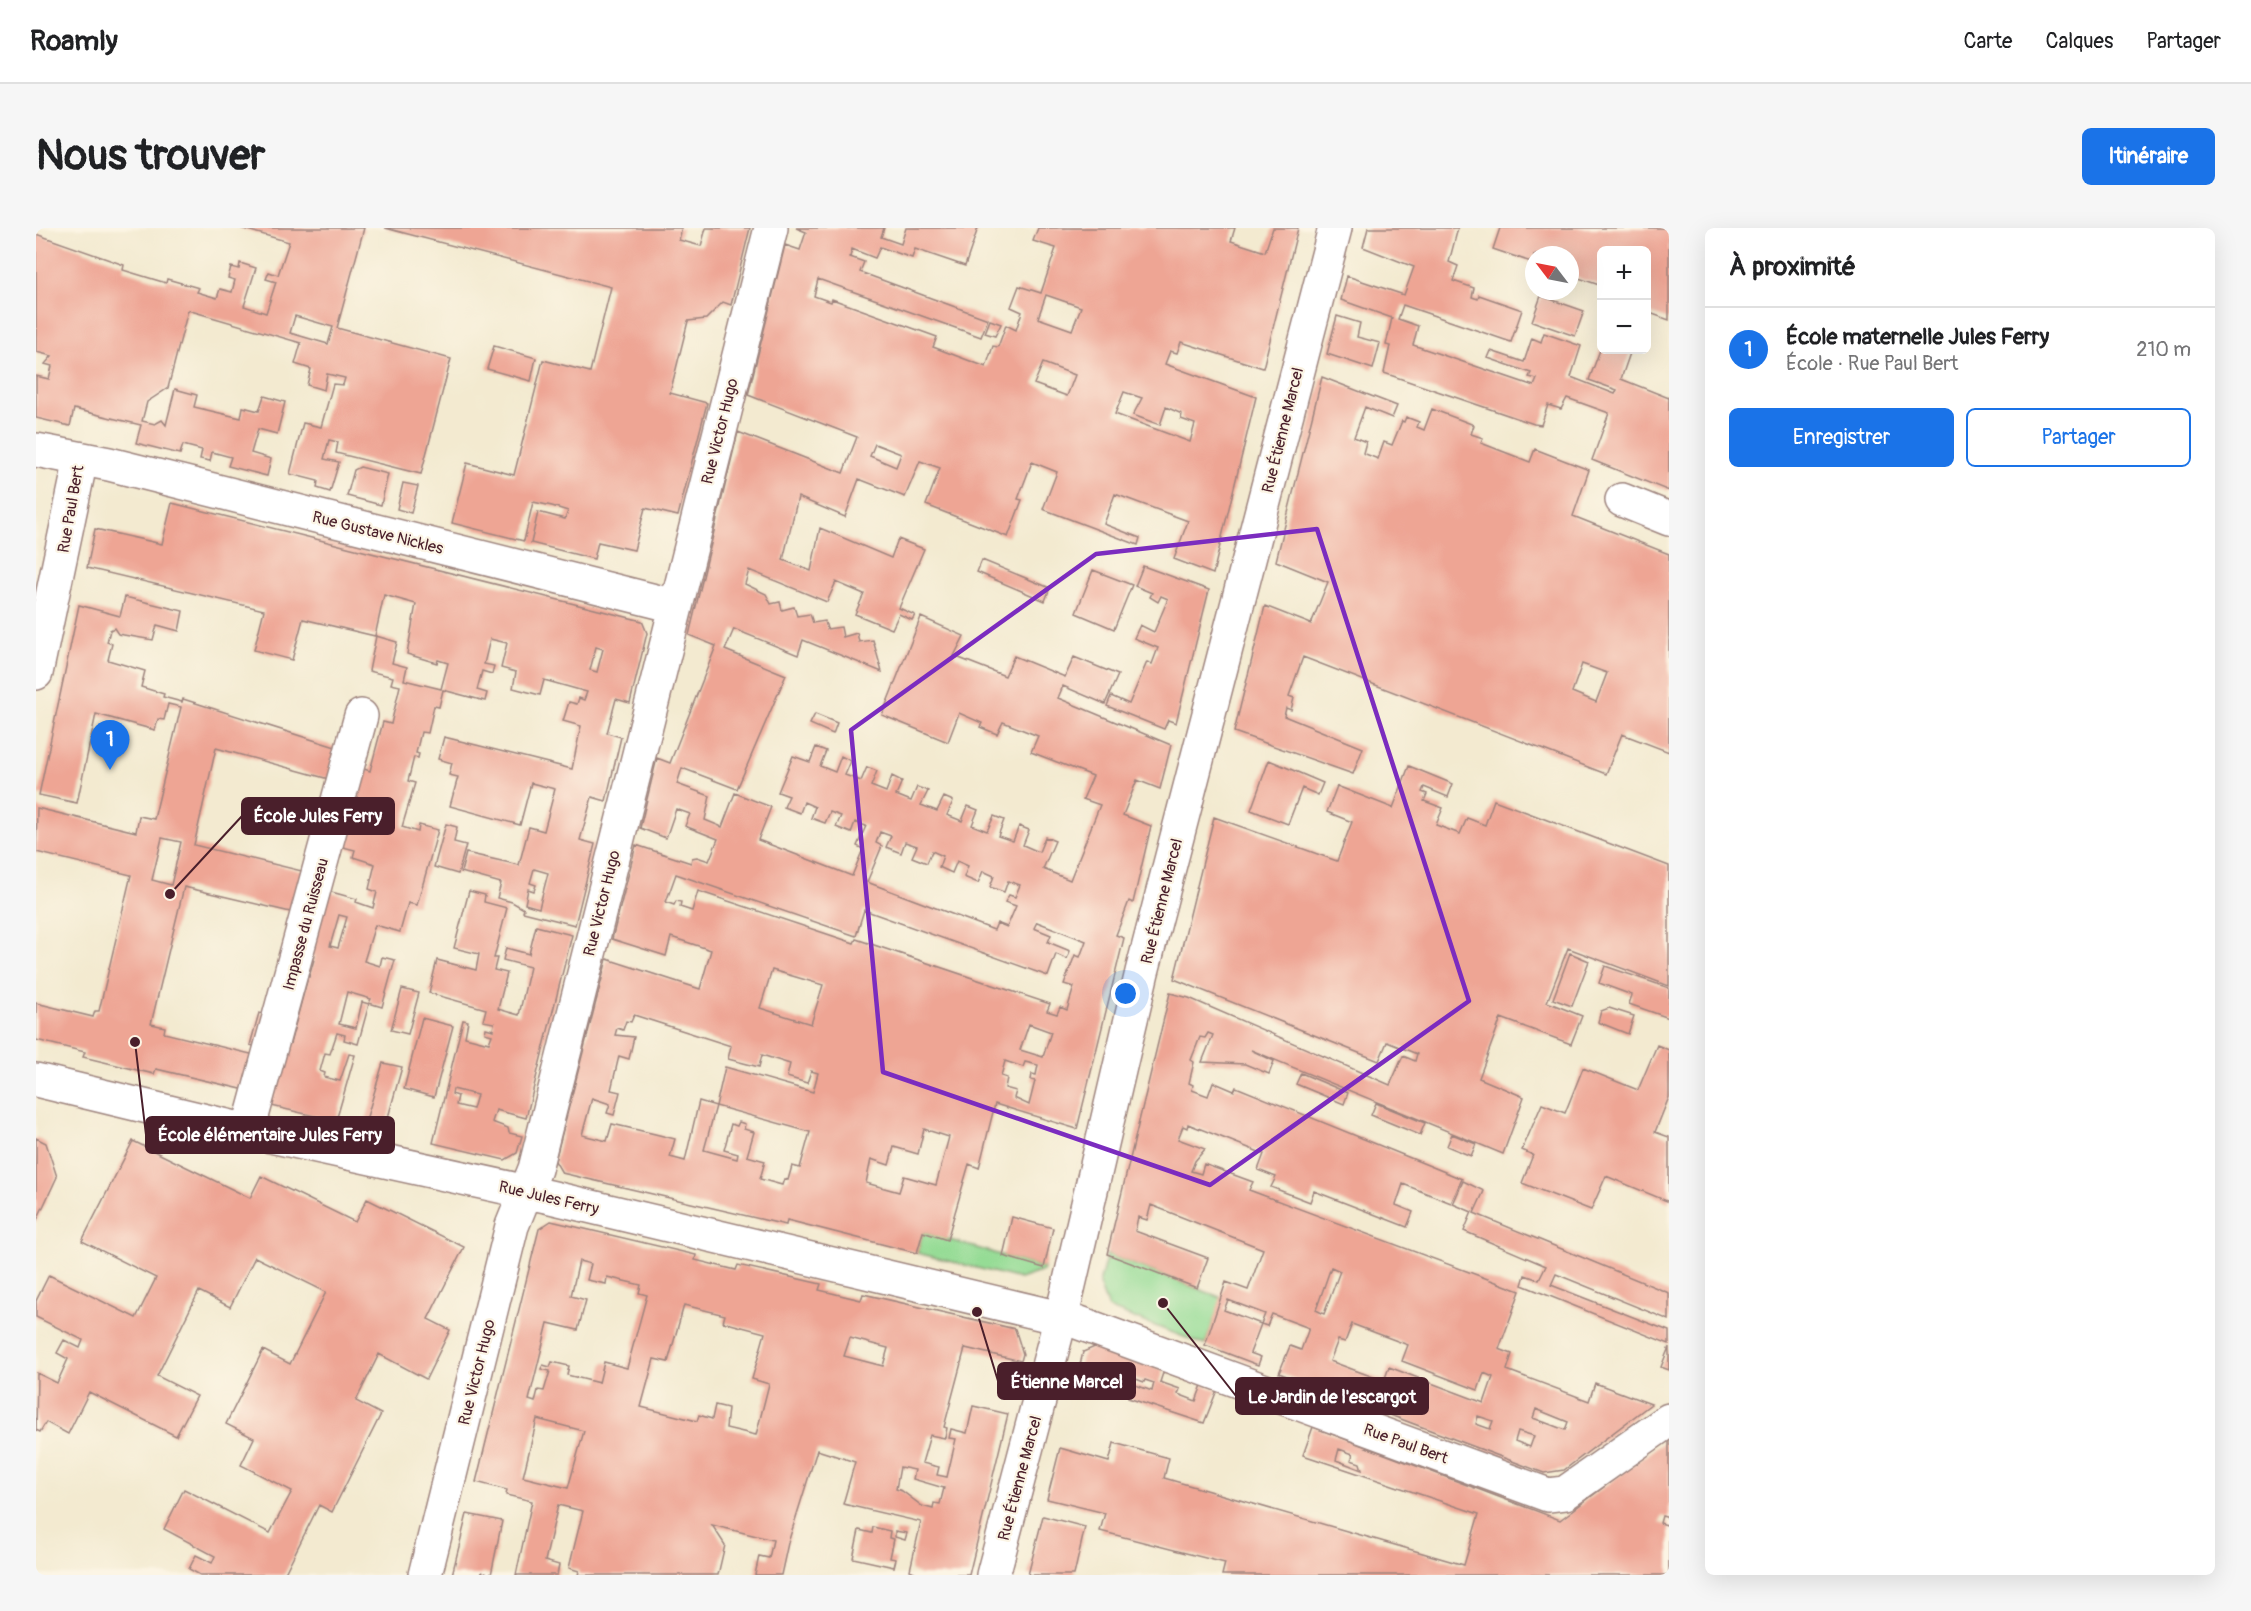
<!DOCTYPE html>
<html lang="fr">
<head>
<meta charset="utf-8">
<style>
  body { margin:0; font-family:Pangolin,sans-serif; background:#f6f6f6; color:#202124 }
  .controls { position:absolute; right:18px; top:18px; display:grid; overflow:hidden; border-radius:9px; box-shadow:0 6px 24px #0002 }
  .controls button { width:54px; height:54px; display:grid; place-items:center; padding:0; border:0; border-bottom:2px solid #e0e0e0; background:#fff; color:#202124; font:30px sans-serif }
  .compass { position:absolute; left:1489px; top:18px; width:54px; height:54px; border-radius:50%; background:#fff; box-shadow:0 6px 24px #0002; rotate:302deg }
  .you { position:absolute; left:1090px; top:766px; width:21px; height:21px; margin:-15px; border:4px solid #fff; border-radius:50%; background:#1a73e8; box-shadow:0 0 0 9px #1a73e833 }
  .badge { display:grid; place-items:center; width:39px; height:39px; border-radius:50%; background:#1a73e8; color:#fff; font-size:20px; font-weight:700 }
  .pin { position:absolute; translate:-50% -50px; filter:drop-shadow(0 2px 3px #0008) }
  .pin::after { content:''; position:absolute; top:32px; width:21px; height:18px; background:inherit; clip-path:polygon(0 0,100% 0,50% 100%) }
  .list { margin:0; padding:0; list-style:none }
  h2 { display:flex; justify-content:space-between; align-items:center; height:78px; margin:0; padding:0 24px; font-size:26px }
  h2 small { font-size:20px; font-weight:400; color:#757577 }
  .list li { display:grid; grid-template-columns:39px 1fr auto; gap:18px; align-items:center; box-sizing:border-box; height:84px; padding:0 24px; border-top:2px solid #e0e0e0 }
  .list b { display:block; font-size:22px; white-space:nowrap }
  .list p { margin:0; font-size:20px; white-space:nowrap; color:#757577 }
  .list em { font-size:20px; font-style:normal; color:#757577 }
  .actions { display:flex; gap:12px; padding:18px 24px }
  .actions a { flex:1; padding:14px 0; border:2px solid #1a73e8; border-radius:9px; text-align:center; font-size:21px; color:#1a73e8 }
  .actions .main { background:#1a73e8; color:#fff }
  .map { position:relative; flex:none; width:1633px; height:1347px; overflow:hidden; border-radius:9px }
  header { display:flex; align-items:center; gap:36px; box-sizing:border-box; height:84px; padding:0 30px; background:#fff; border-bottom:2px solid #e0e0e0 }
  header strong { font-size:28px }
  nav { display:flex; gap:33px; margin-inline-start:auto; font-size:21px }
  .intro { display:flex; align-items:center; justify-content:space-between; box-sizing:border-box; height:144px; padding:0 36px }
  h1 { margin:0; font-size:42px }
  .button { padding:15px 27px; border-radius:9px; background:#1a73e8; color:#fff; font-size:21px; font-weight:700 }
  main { display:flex; gap:36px; padding:0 36px }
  aside { flex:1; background:#fff; border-radius:9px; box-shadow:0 6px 24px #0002 }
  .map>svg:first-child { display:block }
</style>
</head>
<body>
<header>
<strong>Roamly</strong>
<nav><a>Carte</a><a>Calques</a><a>Partager</a></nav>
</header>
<div class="intro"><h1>Nous trouver</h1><a class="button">Itinéraire</a></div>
<main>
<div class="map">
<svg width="1633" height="1347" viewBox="0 0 1633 1347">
  <rect width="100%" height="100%" fill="#fcf5e5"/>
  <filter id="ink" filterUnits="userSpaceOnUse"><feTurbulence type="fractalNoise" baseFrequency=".0167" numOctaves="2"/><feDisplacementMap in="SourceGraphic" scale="12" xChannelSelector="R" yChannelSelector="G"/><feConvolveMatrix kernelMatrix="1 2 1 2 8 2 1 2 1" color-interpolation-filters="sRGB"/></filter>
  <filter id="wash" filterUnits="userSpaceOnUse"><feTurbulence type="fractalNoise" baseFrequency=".008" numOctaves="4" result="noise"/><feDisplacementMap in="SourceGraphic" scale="24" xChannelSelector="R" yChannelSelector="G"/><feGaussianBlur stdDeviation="1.35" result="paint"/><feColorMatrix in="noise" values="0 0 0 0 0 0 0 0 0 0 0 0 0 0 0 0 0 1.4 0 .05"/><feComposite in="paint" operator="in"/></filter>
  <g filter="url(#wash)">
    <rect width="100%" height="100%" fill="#f3ead0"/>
    <path fill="#95dc95" stroke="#707e60" stroke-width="1.5" d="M887,1004L1008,1040L1007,1043L984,1051L881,1025Z
      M1071,1026L1186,1070L1169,1117L1072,1080L1063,1056Z"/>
    <g id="blocks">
      <path fill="#eea594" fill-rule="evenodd" d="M204,0H328L301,100L415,131L385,246L300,225L302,214L293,212L288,231L303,234L294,264L281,260L282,253L254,246L267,195L285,199L297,156L307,157L309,150L291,146L288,162L271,157L275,141L259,136L265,115L155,83L152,82L132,160L111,174L106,193L119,196L126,192L130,197L139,161L161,167L158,179L205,190L207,179L223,183L228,168L249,174L241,206L222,201L215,225L235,231L231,248L192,238L195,229L176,224L174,233L164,231L166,222L147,217L144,226L100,215L105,197L38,181L34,198L0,190V148L13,151L16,138L9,136L16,128L0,124V6L88,37L87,42L130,55L131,51L163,60L161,64L181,70L184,61L196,64L199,52L192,50L195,39L203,41L204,35L220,40L208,78L230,85L240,54L230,51L233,44L242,47L253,14ZM259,88L297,99L292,116L254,105Z
        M349,0H646L643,12L665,18L670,0H714L695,77L687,74L670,91L652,93L634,165L671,175L642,288L609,280L598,322L562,314L558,331L495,315L502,284L529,291L532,283L516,278L497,274L488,313L416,295L431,235L478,247L507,132L554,144L575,59Z
        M760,0H848L845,9L865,16L870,0H942L929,38L879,21L876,30L844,19L839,30L816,21L814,29L828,34L824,44L952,91L945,109L782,51L778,68L795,74L796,71L901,109L897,119L950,139L957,118L962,119L970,97L980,102L986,84L975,79L983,58L1005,65L1020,20L997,13L1002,0H1199L1195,13L1229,24L1237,0H1262L1227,140L1145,114L1141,125L1134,123L1129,136L1220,169L1177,346L1138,331L1152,293L1079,266L1068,296L1104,310L1102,317L1007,281L1021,244L996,234L982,271L986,272L972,309L890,277L904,240L884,233L869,269L823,251L809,289L762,269L747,332L775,343L784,300L855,330L862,311L888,321L863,380L879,387L876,392L863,386L856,401L819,386L828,366L800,354L791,374L713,342L709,356L730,366L735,376L744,374L746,382L758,379L761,388L774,386L777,395L789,393L791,401L805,399L807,409L821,405L823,414L837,412L846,444L767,412L762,427L698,401L689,422L750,447L701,561L646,540L641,556L674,568L669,592L686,599L699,565L735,579L722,612L816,648L827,621L821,618L830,598L819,594L815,605L800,599L805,588L794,584L789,595L775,590L779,579L768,574L764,585L748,579L753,568L742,564L757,528L774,534L780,519L790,523L784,538L799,544L805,528L815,533L809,547L825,553L831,539L841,543L835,558L850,564L856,548L866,553L860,567L875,573L881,559L892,563L885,577L901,583L908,569L917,573L911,587L926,593L932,578L942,582L936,597L951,603L958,588L968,592L962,608L977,613L983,598L993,602L987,617L1003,624L1009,609L1019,613L1007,641L1034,652L1064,577L1047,571L1057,548L995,524L1002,508L967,494L961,506L944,499L946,495L923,485L912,514L846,487L885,389L928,408L918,428L969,448L978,428L1029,449L1038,429L1082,447L1069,476L1027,458L1022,470L1135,517L1124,561L1101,552L1087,587L1115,598L1097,675L1093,673L1080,707L1088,710L1041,901L959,876L943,940L933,936L911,1012L887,1004L881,1025L751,992L750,997L526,945L519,933L571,731L664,761L675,722L635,709L630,728L576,711L600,617L655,635L656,630L661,629L673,633L682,611L649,598L654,586L640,581L630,610L604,600L621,530L634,535L680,418L653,407L702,204L807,245L821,209L712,167L749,17L764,22L770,4ZM1010,67L1045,79L1036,102L1002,90ZM1007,135L1039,147L1031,168L998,156ZM1088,164L1106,170L1097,187L1124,197L1130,179L1146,186L1145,191L1159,196L1154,214L1079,186ZM839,216L865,226L860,239L834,228ZM844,604L855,608L850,619L865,625L869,614L881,618L876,629L891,635L896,623L907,628L903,639L916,645L921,633L932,638L928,649L942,655L947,643L958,648L954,659L968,664L972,653L984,657L979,669L973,667L969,674L980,678L971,699L961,695L958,702L831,654L846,618L840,615ZM640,646L820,708L828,682L1012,748L1020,726L1031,731L1034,723L1012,714L1015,707L998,700L1001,694L1050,713L1044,729L1039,727L1028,756L1038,759L1031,782L1024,779L1021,786L1011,783L1014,776L820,711L818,715L662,663L656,683L644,679L645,674L640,673L638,677L630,674ZM736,742L787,757L775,796L724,780ZM598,787L695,818L692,831L723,839L726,827L754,836L751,849L771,855L775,843L782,845L777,864L689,839L680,878L774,904L764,940L756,938L752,952L748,951L746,957L724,951L729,933L711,928L718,904L708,901L709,896L703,894L701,898L695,896L688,922L702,926L701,931L668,922L680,878L663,873L649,933L634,929L639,911L619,906L576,896L571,913L546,907L556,870L574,876L571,885L578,887L584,864L575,862L583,828L593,831L598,809L579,807L581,800L587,802L590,793L595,794ZM993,796L1015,804L1007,829L984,822ZM969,833L987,839L989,834L1002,837L1000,847L996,846L995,852L999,853L993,877L978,870L980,863L969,860L971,850L965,848ZM888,901L913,909L900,957L868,948L863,964L830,955L835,931L853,937L858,919L882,926Z
        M1332,0H1422L1413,34L1422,38L1417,53L1438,60L1436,69L1442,71L1443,67L1486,82L1475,114L1367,77L1362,91L1382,98L1377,117L1498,158L1501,151L1493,149L1495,145L1452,130L1455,123L1488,134L1496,110L1505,114L1508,105L1545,118L1535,149L1579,166L1581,162L1553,152L1564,122H1583L1594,125L1585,151L1633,170V263L1556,232L1573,185L1531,170L1525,181L1512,177L1505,197L1498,196L1348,145L1354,118L1350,117L1356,90L1305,72L1311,48L1368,67L1378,39L1327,19Z
        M1464,0H1633V92L1611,84V22H1566V58L1534,47V27H1498V35L1457,21Z
        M1505,68L1548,83L1539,108L1496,93Z
        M1301,88L1324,95L1321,109L1344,115L1337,141L1291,126Z
        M954,92L965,96L959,108L949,105Z
        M458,118L500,130L495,153L451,141Z
        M1286,149L1361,178L1356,190L1329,179L1318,209L1330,214L1327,225L1342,231L1348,214L1356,217L1366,193L1368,194L1370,189L1383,194L1381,199L1388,202L1396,181L1438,197L1435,206L1447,210L1445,215L1494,234L1499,221L1553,242L1537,288L1633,326V524L1586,506L1570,546L1267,429L1253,468L1258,470L1255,482L1250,480L1248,488L1327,520L1317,546L1198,504L1229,378L1275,396L1292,354L1240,333ZM1546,436L1571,445L1560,474L1536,464Z
        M324,239L352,246L345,277L311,268L318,242Z
        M367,255L382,258L375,285L361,281Z
        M136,275L606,393L611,405L594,475L580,471L571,505L585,509L570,573L556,569L544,612L559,616L539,697L487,684L488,681L476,674L461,670L465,655L425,644L430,625L483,637L493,599L508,603L519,561L495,555L484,597L414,578L422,549L413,547L416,535L402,531L408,509L536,541L545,498L527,493L533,474L541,476L543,470L548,472L551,464L508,452L504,467L477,460L480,444L465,440L471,415L454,411L448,436L458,438L456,446L446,443L441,462L451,465L449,473L407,462L403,479L398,478L392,505L385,504L380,525L383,526L382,530L378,529L372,553L379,555L366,599L382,604L383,597L402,602L381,677L372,675L364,704L339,697L328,733L344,738L346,729L359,732L346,779L333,775L335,771L311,764L303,796L320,800L326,774L333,776L322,816L308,812L309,807L301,805L294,826L289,825L284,843L289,845L288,849L304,853L313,826L319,827L300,893L227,876L244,814L254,816L271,753L262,751L264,746L273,749L279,728L269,726L288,662L321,671L320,674L337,680L341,664L333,661L339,636L317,629L319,622L299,617L322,539L334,543L347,494L355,496L364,458L355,456L357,449L333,443L340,408L361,414L356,435L371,439L368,452L405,461L412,435L402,432L401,435L371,426L380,376L348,367L339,408L267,391L256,432L218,422L228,382L51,340L59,301L126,316ZM560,419L567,421L561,444L554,442ZM498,641L512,645L503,680L489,676L492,661L498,663L500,657L494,655ZM303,687L311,689L302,720L294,718Z
        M946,332L1014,360L1009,373L941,344Z
        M1107,338L1173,362L1140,495L1132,492L1128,501L1071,478L1075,468L1093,476L1111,434L1116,436L1122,420L1098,410L1104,397L1118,404L1132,371L1125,368L1122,374L1114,369L1116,365L1099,358Z
        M1057,342L1096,357L1078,401L1040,385Z
        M89,369L147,383L143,403L121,397L117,412L82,406L78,400L74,402L71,414L76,416L72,432L109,443L105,459L128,466L127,469L146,474L147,471L309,522L300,553L180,520L158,617L274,645L263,686L148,659L115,796L129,799L128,805L223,828L214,863L120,841L118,846L47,829L49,824L0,812V775L57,789L59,783H63L95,647L0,624L1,580L100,604L103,588L118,591L145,479L132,476L128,492L122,491L119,502L60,486L41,575L3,567L43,377L84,388ZM126,610L145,614L135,657L116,652Z
        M779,486L801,495L797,506L774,496Z
        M1233,532L1287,555L1282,567L1266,560L1252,596L1215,582Z
        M1373,538L1417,556L1412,569L1388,559L1386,564L1391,566L1388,573L1407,580L1400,597L1424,606L1431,590L1449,597L1458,572L1633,638V758L1532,720L1511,774L1546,788L1535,816L1465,790L1443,850L1488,869L1467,926L1215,822L1238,833L1233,846L1209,836L1166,834L1177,807L1172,805L1169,810L1164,809L1155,832L1158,834L1153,855L1157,857L1156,862L1172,868L1177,854L1198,863L1200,859L1426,951L1415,975L1367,956L1360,977L1377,984L1371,999L1278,963L1274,974L1235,959L1240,949L1222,942L1228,926L1152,896L1151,900L1147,898L1142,911L1169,921L1159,933L1155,943L1165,946L1168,936L1217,954L1213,962L1484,1063L1463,1121L1476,1126L1471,1142L1553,1173L1559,1155L1615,1176L1528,1242L1508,1245L1243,1145L1254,1118L1265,1122L1273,1100L1236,1086L1231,1098L1225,1096L1229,1086L1192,1072L1188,1082L1225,1096L1214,1125L1225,1129L1222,1137L1169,1117L1190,1054L1212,1062L1227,1021L1115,977L1111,992L1102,989L1099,1003L1172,1030L1161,1060L1071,1026L1134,765L1153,770L1354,857L1367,828L1379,833L1381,826L1351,814L1343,833L1138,751L1178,589L1301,633L1316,594L1291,584L1301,558L1357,580ZM1295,1039L1304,1043L1288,1086L1280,1082ZM1316,1096L1372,1117L1366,1133L1442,1162L1448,1145L1457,1149L1448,1175L1353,1139L1348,1153L1294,1133L1302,1112L1309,1114ZM1500,1181L1532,1194L1529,1202L1497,1190ZM1442,1188L1457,1193L1454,1201L1440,1196ZM1482,1203L1498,1208L1494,1219L1479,1213Z
        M410,596L421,599L418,614L430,617L422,646L398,639Z
        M433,663L449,667L448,674L471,680L458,730H461L458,742L471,745L462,781L483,787L494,739L467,732L470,720L493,726L500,698L536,707L490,890L460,882L456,894L472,900L473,905L486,908L481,925L469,932L397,915L427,792L432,793L429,809L453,815L456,807L449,805L450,800L457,802L458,795L447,793L450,781L393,765L401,732L440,742L443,726L418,720ZM417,861L441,867L437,881L420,877L422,868L416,866Z
        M1534,725L1553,733L1536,778L1517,771Z
        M1569,738L1633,760V790L1593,776L1596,767L1563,755Z
        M366,761L383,765L372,806L355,802Z
        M1573,780L1598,788L1592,806L1562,794L1565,783Z
        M223,785L235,788L226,820L214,817Z
        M386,790L417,798L398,869L368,861Z
        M1621,817L1633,822V869L1619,904L1633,909V974L1570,948L1555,982L1486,955L1497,927L1486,922L1506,876L1529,885L1547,840L1602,862Z
        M347,835L366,839L348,904L328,899Z
        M1265,845L1312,865L1308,876L1260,856Z
        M1340,875L1389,895L1384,907L1335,887Z
        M1416,906L1440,916L1435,928L1411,918Z
        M0,910L10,915L21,949L0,994Z
        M97,913L214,970L225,948L319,994L331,971L428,1019L392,1091L414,1102L390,1151L343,1126L320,1173L345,1186L296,1284L283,1277L248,1347H164L153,1341L160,1327L176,1335L179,1328L128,1301L148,1261L234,1305L256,1263L205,1237L218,1210L190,1196L227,1122L254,1136L290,1064L219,1029L194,1079L163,1063L121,1148L161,1168L140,1208L53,1164L32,1206L10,1194L4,1204L0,1202L1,1145L21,1155L32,1131L21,1125L28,1112L44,1120L47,1112L0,1089V1073L13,1047L100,1090L120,1050L46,1013Z
        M1427,953L1448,963L1438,985L1633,1065V1092L1520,1046L1515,1057L1633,1103V1116L1486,1057L1489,1047L1503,1052L1510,1038L1428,1003L1436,984L1417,976Z
        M976,989L1017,1000L1008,1040L967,1028Z
        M515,993L660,1027L659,1032L700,1042L702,1037L785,1056L783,1062L825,1072L827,1066L979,1101L987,1126L985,1133L929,1120L908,1199L911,1200L909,1210L894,1207L886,1235L903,1239L901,1247L911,1249L920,1211L913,1210L915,1201L931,1205L937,1178L972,1186L933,1347H884L874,1342L885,1294L807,1276L819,1234L781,1222L752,1315L745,1347H719L723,1328L733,1330L737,1312L676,1297L689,1317L682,1347H542L543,1343L533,1340L547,1283L522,1277L509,1333L523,1337L521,1347H480L496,1273L470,1267L471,1262L440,1254L503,1001ZM543,1033L555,1036L551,1052L570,1056L571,1049L605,1057L603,1065L611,1067L591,1140L568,1134L563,1155L531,1147L533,1138L516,1134L514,1139L507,1137L505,1141L514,1143L508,1163L502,1162L499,1174L493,1172L512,1095L542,1102L550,1072L535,1068ZM648,1077L689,1087L687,1094L729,1105L716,1151L733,1156L720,1207L690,1200L692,1180L679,1177L676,1191L663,1187L661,1193L605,1179L618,1131L632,1134ZM814,1110L852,1120L847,1138L808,1128ZM501,1191L548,1203L532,1260L487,1249ZM864,1239L879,1242L877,1251L908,1260L904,1276L898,1275L897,1281L886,1278L866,1263L860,1261Z
        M1061,1118L1128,1142L1124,1154L1144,1161L1142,1166L1160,1173L1166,1157L1181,1162L1168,1195L1092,1170L1097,1156L1116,1163L1118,1155L1109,1152L1108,1154L1089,1147L1082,1167L1040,1154L1047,1124Z
        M1633,1119V1142L1625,1139Z
        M1277,1199L1524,1292L1633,1210V1290L1626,1288L1624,1295L1631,1297L1633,1292V1347H1186L1189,1335L1064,1303L1069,1285L1011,1271L1024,1220L1073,1234L1078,1215L1133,1230L1128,1250L1428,1337L1443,1286L1267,1227ZM1303,1221L1317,1226L1315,1232L1324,1235L1326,1242L1300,1232Z
        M431,1286L466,1293L455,1347L446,1344L445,1347H416Z
        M1007,1288L1049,1299L1038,1347H992Z
        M837,1299L854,1303L853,1310L858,1311L854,1330L860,1331L858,1339L817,1330L823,1302L836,1305Z
        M859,1303L871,1305L869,1312L859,1309Z"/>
    </g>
  </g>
  <g filter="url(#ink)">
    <use href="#blocks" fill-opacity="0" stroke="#9e847e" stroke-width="1.5"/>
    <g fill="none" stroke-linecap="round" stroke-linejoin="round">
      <defs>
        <path id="minor" d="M0,222L73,236L639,378
          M1586,272L1633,291
          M0,445L45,231
          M0,852L212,903L514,969L1041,1094L1512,1267L1529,1265L1633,1192
          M212,903L325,488
          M389,1347L476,998L499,941L735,0
          M957,1347L1030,1070L1106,744L1299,0"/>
      </defs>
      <use href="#minor" stroke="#9e847e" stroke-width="36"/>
      <use href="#minor" stroke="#fff" stroke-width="33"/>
    </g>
  </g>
  <path fill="none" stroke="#7b2cbf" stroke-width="4.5" stroke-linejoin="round" d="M1281,301L1433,773L1174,957L847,844L815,502L1060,326Z"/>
  <g text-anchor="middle" stroke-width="4.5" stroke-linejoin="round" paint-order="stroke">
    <g font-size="16" fill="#4a1f2b" stroke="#fcf5e5">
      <text transform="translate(1246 202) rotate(-76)" y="6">Rue Étienne Marcel</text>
      <text transform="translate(683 203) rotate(-76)" y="6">Rue Victor Hugo</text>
      <text transform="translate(34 281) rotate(-80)" y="6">Rue Paul Bert</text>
      <text transform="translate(342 304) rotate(14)" y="6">Rue Gustave Nickles</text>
      <text transform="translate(1125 673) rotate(-76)" y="6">Rue Étienne Marcel</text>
      <text transform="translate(565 675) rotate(-76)" y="6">Rue Victor Hugo</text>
      <text transform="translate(269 696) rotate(-75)" y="6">Impasse du Ruisseau</text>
      <text transform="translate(513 969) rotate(13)" y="6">Rue Jules Ferry</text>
      <text transform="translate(440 1144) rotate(-76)" y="6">Rue Victor Hugo</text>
      <text transform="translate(1370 1215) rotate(20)" y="6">Rue Paul Bert</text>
      <text transform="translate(983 1250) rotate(-75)" y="6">Rue Étienne Marcel</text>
    </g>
  </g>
  <path fill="none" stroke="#4a1f2b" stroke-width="2" d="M134 666L206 588M99 814L110 907M941 1084L962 1153M1127 1075L1200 1168"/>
  <g fill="#4a1f2b" stroke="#fcf5e5" stroke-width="2">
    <circle cx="134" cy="666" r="6"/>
    <circle cx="99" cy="814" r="6"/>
    <circle cx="941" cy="1084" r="6"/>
    <circle cx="1127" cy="1075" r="6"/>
  </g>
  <g fill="#4a1f2b" stroke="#4a1f2b" stroke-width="2">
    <rect x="206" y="570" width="152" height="36" rx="6"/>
    <rect x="110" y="889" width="248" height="36" rx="6"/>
    <rect x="962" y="1135" width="137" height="36" rx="6"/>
    <rect x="1200" y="1150" width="192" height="36" rx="6"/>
  </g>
  <g font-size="18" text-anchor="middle" font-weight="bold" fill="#fff">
    <text x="282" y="594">École Jules Ferry</text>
    <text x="234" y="913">École élémentaire Jules Ferry</text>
    <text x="1031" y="1160">Étienne Marcel</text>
    <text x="1296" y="1175">Le Jardin de l'escargot</text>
  </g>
</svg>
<div class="controls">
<button>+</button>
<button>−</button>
</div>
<svg class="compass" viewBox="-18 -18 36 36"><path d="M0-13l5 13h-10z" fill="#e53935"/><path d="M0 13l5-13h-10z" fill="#757577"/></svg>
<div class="you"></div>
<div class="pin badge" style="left:74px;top:542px">1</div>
</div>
<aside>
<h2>À proximité<small></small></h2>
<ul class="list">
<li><span class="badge">1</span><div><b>École maternelle Jules Ferry</b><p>École · Rue Paul Bert</p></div><em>210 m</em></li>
</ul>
<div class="actions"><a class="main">Enregistrer</a><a>Partager</a></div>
</aside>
</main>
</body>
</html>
